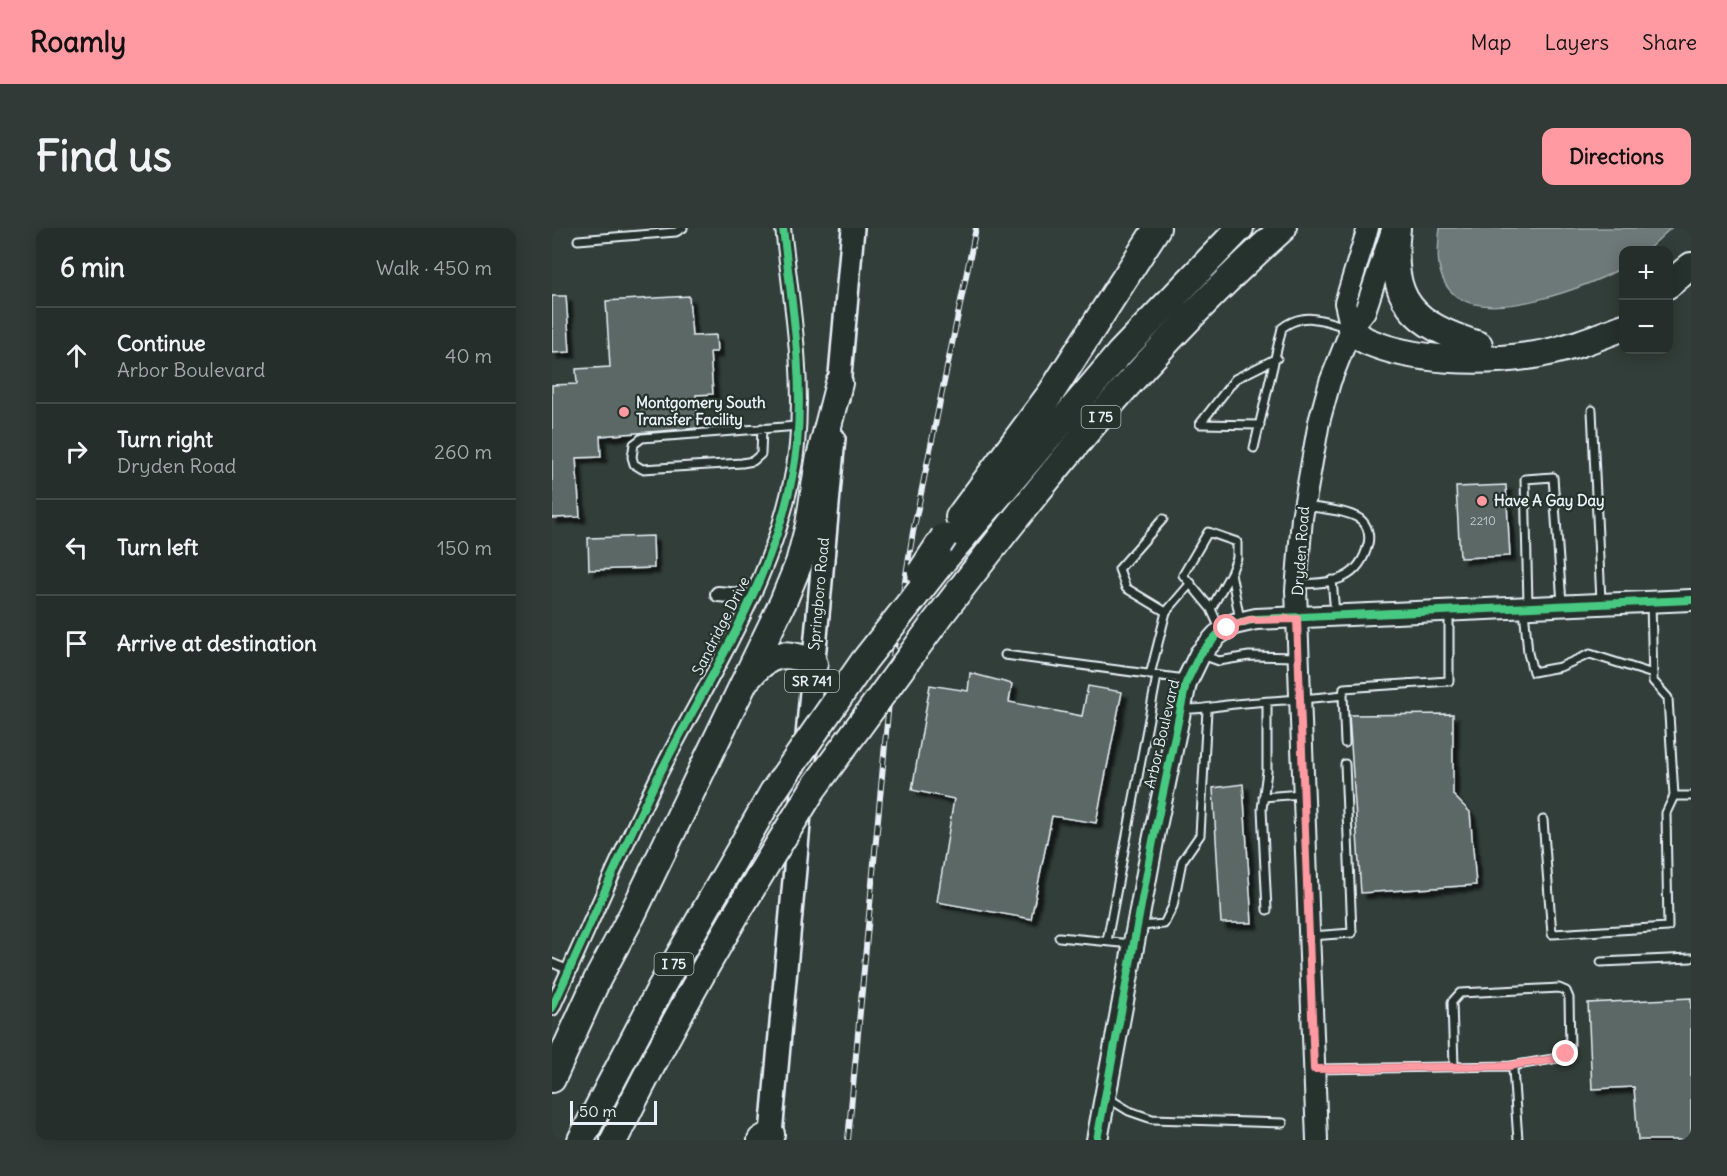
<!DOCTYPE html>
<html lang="en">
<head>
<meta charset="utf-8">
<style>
  body { margin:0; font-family:Delius,sans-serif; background:#323a37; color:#f1f3f6 }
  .controls { position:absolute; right:18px; top:18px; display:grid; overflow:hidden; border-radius:12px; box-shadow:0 3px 15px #0003 }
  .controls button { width:54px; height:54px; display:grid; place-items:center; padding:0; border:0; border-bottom:2px solid #424a47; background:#262e2b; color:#f1f3f6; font:30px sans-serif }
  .scale { position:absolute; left:18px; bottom:15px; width:87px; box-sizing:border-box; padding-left:6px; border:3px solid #e8f1f8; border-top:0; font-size:16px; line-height:21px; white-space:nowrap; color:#e8f1f8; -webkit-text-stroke:4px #26332d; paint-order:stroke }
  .stop { position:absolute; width:18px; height:18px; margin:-14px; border:4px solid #ff9aa2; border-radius:50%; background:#fff }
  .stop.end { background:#ff9aa2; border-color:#fff; box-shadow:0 2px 6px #0008 }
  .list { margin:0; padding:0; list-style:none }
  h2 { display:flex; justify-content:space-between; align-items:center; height:78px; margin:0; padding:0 24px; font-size:26px }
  h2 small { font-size:20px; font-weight:400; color:#a4a8a9 }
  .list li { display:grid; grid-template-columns:39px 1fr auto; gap:18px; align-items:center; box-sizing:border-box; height:96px; padding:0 24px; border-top:2px solid #424a47 }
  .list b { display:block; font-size:22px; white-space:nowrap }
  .list p { margin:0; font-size:20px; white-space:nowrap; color:#a4a8a9 }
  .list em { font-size:20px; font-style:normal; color:#a4a8a9 }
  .icon { flex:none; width:33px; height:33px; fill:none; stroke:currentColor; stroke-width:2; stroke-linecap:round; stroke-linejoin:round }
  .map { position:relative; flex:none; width:1139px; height:912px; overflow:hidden; border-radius:12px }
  header { display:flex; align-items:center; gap:36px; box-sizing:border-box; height:84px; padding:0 30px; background:#ff9aa2; color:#111 }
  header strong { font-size:28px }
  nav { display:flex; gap:33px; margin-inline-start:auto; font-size:21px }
  .intro { display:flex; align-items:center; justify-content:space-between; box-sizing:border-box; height:144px; padding:0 36px }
  h1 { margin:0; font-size:42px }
  .button { padding:15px 27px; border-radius:12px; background:#ff9aa2; color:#111; font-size:21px; font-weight:700 }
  main { display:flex; gap:36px; padding:0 36px }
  aside { flex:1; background:#262e2b; border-radius:12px; box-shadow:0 3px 15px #0003 }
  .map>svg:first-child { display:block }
</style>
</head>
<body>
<header>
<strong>Roamly</strong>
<nav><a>Map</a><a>Layers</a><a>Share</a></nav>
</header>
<div class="intro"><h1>Find us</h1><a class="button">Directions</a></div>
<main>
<aside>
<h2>6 min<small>Walk · 450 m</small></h2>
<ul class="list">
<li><svg class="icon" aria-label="ahead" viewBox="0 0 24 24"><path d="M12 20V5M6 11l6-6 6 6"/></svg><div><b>Continue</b><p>Arbor Boulevard</p></div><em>40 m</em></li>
<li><svg class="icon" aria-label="right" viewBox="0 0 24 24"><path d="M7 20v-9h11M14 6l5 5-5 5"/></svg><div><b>Turn right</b><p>Dryden Road</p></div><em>260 m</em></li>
<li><svg class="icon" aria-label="left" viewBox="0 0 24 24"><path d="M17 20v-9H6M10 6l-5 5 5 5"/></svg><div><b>Turn left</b></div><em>150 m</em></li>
<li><svg class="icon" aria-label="arrive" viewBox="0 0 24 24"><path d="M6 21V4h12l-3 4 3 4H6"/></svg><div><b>Arrive at destination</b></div></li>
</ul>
</aside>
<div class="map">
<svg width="1139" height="912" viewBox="0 0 1139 912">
  <defs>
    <filter id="shadow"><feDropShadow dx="5.5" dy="5.5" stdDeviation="1.5" flood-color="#0009"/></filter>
  </defs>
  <rect width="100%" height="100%" fill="#323e39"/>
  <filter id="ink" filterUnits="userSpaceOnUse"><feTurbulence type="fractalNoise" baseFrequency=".0167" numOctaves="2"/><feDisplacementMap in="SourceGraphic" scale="12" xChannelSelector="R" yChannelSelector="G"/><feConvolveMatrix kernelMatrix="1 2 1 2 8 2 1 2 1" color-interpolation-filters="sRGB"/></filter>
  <g filter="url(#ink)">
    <path fill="#6d7978" stroke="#9ea9ab" stroke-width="1.5" d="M888,0H1119L1095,22H1072L1071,39C1037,59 940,95 904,68C883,52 885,24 888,0Z"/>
    <path fill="#5c6865" stroke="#e8f1f8" stroke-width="1.5" filter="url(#shadow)" d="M0,68H14L18,124L0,125Z
      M137,68L140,108L164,107L165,124H158L161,166L144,167L146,200L48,208L49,229L24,230L28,289L0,290V157L25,156L24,141L58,139L54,73Z
      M954,257L958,328L908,330L904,259Z
      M101,308L102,340L37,342L36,310Z
      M418,445L460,456L457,474L530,488L536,458L570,464L544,595L500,588L479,691L385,674L402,571L360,562L378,457L416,463Z
      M901,486V567L918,584L924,657L809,665L797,487Z
      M691,556L700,695H669L661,560Z
      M1139,770V912H1086L1082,859L1040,861L1036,775Z"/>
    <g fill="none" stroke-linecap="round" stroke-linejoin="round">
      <defs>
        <path id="lane" d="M26,12L124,4L131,0
          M1040,182L1049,373
          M708,197L648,196L683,151L725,130
          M210,200L209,226L201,233L190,235L90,241L82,236L80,229L82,216L90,210L246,198
          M702,220L730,100C752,83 772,92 796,100
          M611,291L567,341L574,360L614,384
          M780,352L783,385
          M747,356C781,355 807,353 816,316C818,308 816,297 808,291C794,282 770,281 754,278
          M1099,374L1101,453L1116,470L1122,568H1139
          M976,376L973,251L1001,249L1010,375
          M659,381L679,345
          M972,381L976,425L981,444L1008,439L1038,426L1101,446
          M669,403L659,381L631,347L656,304L685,314V330L679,345L688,392
          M453,427L633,451
          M650,427L667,433L697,428L746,429
          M598,447L614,384L639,355
          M791,467L793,515
          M715,474V543L710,581L715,682
          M630,481C646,482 659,479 675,477C714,472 752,472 791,467L792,460L897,453V385
          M711,569L750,566
          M991,592L1000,706L1116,699L1114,585L1122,568
          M588,698L612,696L621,678L630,633L648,607L655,482
          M759,708L800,705L793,536
          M507,709L580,716
          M555,713L605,448
          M1049,734L1139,730
          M0,735L17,742
          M902,839L900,774L908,765L1007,760L1014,763L1017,770L1018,820L1007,830L959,838
          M764,841L959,838L961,841L966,912
          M556,870L577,883L600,891L731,895"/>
        <path id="street" d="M166,366L200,369
          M0,780C35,704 67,628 104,553C158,445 232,339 245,217C252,143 239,72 231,0"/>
        <path id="secondary" d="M799,101L793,75L816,0
          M545,912L601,613L634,455L648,426L665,407L682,396L704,391L1139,372
          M765,912L744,362L750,290L767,194L778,154L799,101L813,83L840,2"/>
        <path id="primary" d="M286,170L301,0
          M219,906L282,210"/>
        <path id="highway" d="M845,0C837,74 860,96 927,117
          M1116,57L1139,38
          M799,101C804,105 810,112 817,114C862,133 928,135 975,128C1008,124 1041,111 1072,99
          M407,289L499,165L605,0
          M390,334L568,125L688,0
          M384,393C490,254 601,116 731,0
          M197,449C217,425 235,421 262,436
          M0,851L45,752L80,687L231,374L247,335L257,297L267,233L287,155
          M29,912L108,761L221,564
          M62,912C109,816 161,723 217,632
          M209,912L219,906"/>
      </defs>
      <use href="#lane" stroke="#e8f1f8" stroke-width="11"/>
      <use href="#street" stroke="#e8f1f8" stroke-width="18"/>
      <use href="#secondary" stroke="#e8f1f8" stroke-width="24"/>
      <use href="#primary" stroke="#e8f1f8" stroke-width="26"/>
      <use href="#highway" stroke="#e8f1f8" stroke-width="30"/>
      <use href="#lane" stroke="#26332d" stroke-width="7"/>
      <use href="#street" stroke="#26332d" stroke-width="14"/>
      <use href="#secondary" stroke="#26332d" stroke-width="20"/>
      <use href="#primary" stroke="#26332d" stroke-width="21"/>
      <use href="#highway" stroke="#26332d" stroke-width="26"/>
      <defs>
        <path id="rail" d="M296,912L342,420L361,304L424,0"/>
      </defs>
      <use href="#rail" stroke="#e8f1f8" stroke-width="6"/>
      <use href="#rail" stroke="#26332d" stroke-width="4" stroke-dasharray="11" stroke-linecap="butt"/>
      <defs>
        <path id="highway-bridge" d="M369,344L392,309
          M221,564L312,433L390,334
          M217,632L261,561L384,393"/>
      </defs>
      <use href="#highway-bridge" stroke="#e8f1f8" stroke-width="30" stroke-linecap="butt"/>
      <use href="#highway-bridge" stroke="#26332d" stroke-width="26"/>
      <defs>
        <path id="cycleway" d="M0,780C35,704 67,628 104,553C158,445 232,339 245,217C252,143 239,72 231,0
          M545,912L601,613L634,455L648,426L665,407L682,396L704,391L1139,372"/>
      </defs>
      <use href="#cycleway" stroke="#26332d" stroke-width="11"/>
      <use href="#cycleway" stroke="#46c982" stroke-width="8"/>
    </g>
  </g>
  <g fill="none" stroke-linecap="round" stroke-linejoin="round" filter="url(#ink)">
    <path stroke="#ff9aa2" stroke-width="8" d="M675,400L697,392L745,391L762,841L958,838C976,833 999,835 1014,826"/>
  </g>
  <g fill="#ff9aa2" stroke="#26332d" stroke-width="2">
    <circle cx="72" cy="184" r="6"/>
    <circle cx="930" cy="273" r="6"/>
  </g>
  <g text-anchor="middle" stroke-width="4.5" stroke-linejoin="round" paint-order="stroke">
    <g font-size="12" fill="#c5cfd3">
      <text x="931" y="297">2210</text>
    </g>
    <g fill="#26332d" stroke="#aeb8bb" stroke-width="1.5">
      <rect x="529.5" y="178" width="39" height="22" rx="4.5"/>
      <rect x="233" y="442" width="54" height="22" rx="4.5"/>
      <rect x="102.5" y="725" width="39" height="22" rx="4.5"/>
    </g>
    <g font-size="14" font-weight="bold" fill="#e8f1f8">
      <text x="549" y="194">I 75</text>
      <text x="260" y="458">SR 741</text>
      <text x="122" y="741">I 75</text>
    </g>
    <g font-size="15" font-weight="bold" fill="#e8f1f8" stroke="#26332d" text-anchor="start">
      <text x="84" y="180">Montgomery South<tspan x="84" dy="17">Transfer Facility</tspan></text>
      <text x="942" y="278">Have A Gay Day</text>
    </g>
    <g font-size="15" fill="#e8f1f8" stroke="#26332d">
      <text transform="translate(749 323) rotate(-86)" y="5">Dryden Road</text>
      <text transform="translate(267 366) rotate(-85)" y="5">Springboro Road</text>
      <text transform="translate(169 398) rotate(-63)" y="5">Sandridge Drive</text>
      <text transform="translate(610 506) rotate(-77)" y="5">Arbor Boulevard</text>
    </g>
  </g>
</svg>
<div class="controls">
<button>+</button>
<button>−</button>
</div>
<div class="scale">50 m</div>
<div class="stop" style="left:675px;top:400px"></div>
<div class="stop end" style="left:1014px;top:826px"></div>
</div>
</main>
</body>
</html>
